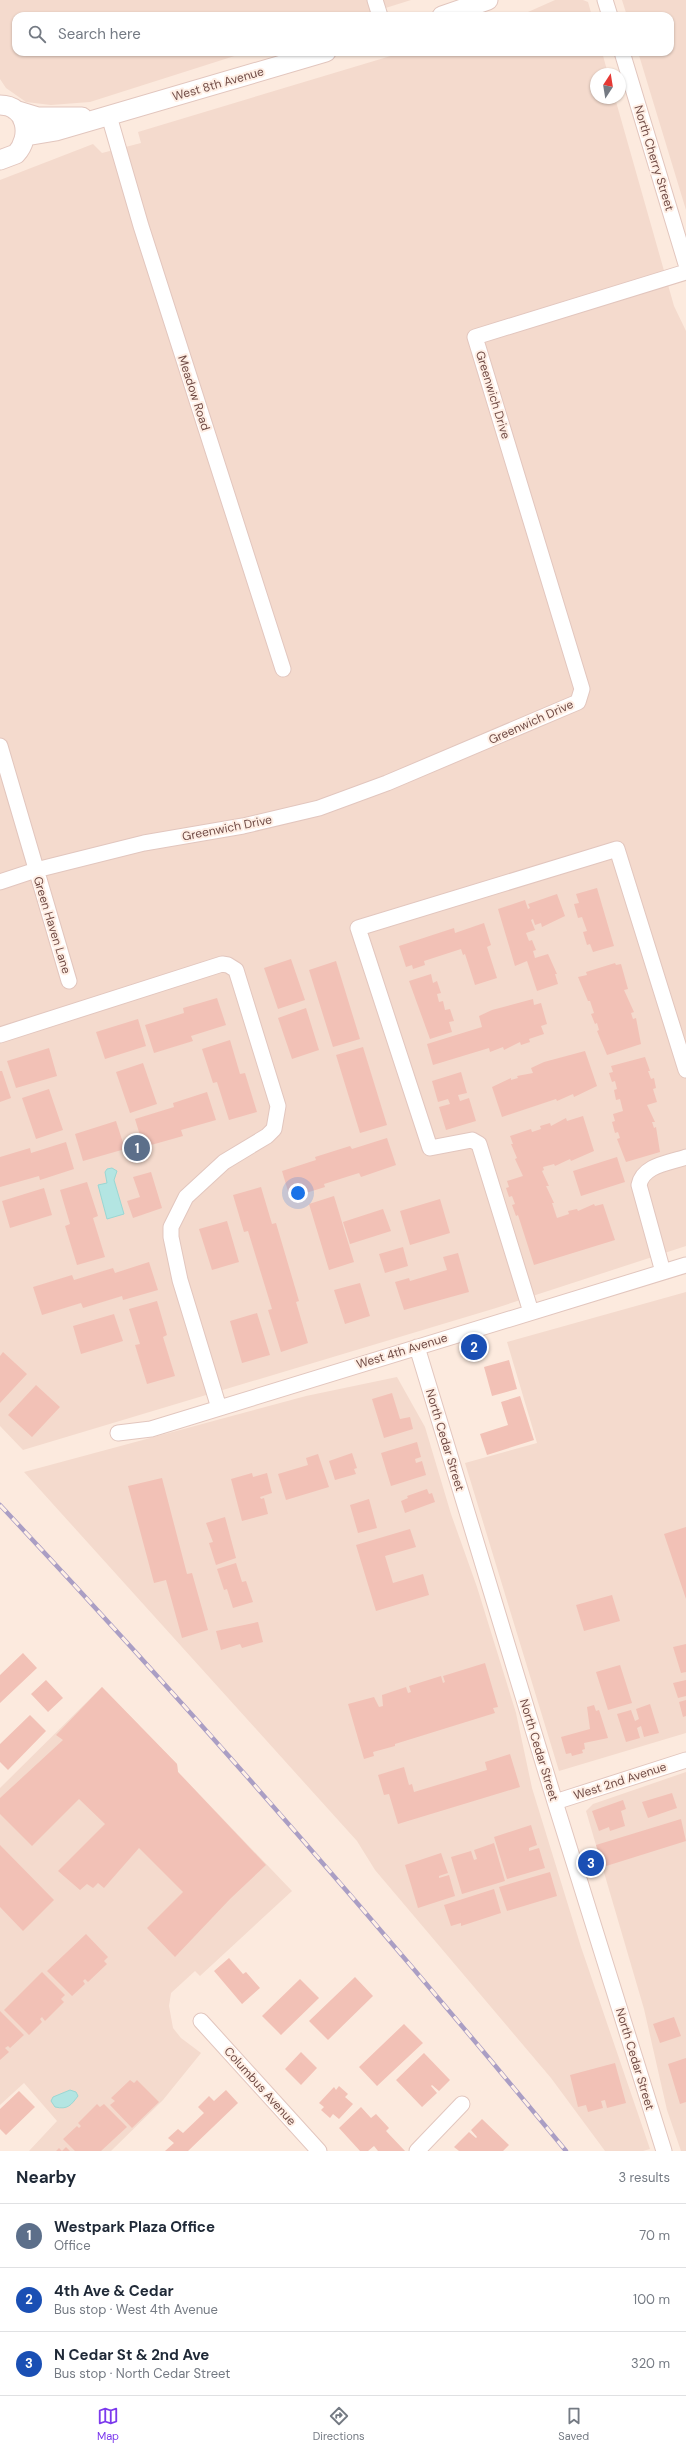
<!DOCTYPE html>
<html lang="en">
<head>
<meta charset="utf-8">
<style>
  body { margin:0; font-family:"DM Sans",sans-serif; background:#f6f6f7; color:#1f2937 }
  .compass { position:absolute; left:590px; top:68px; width:36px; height:36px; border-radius:50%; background:#fff; box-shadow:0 1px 3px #0004; rotate:12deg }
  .you { position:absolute; left:298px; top:1193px; width:14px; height:14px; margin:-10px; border:3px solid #fff; border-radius:50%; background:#1a73e8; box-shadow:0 0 0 6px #1a73e833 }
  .badge { display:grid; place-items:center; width:26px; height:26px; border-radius:50%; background:#7c3aed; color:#fff; font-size:13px; font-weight:700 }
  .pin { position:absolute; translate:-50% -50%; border:2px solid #fff; box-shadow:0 1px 4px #0006 }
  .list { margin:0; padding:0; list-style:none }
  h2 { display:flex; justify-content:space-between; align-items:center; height:52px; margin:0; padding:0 16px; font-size:17px }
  h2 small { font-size:13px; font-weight:400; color:#747a83 }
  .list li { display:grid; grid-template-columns:26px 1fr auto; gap:12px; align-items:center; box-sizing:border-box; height:64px; padding:0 16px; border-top:1px solid #e0e1e3 }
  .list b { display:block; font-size:15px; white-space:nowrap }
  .list p { margin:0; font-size:13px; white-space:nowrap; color:#747a83 }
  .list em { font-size:13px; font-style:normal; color:#747a83 }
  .icon { flex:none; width:22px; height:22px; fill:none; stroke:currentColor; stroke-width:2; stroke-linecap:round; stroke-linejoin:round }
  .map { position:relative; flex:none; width:686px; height:2151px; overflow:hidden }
  .search { position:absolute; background:#fff; box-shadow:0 1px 3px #0004; left:12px; right:12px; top:12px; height:44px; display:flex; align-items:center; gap:10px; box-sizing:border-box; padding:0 14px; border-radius:12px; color:#747a83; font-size:15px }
  .sheet { height:244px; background:#fff }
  nav { display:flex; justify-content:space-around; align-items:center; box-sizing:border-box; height:56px; border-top:1px solid #e0e1e3; background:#fff; font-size:11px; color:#747a83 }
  nav a { display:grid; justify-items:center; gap:2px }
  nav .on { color:#7c3aed }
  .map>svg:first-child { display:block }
</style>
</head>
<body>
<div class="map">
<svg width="686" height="2151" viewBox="0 0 686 2151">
  <rect width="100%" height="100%" fill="#fceade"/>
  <path fill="#f4dacd" d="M0,0H411L360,16H16V52H247L90,102L51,105L26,102L6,88L0,79Z
    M555,0H583L588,2L592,16H519Z
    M622,0H686V210L638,52H670V16H627Z
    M404,52H602L608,74H596V98H615L674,306L686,331V1246L496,1308L23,1450L0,1426V180L93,144L102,153L141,143L138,132Z
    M686,1292V1733L559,1771L465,1463L537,1443L507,1342Z
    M397,1377L425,1427L451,1514L477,1587L516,1713L532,1788L581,1947L650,2149L643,2151H605L551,2078L375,1870L357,1841L24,1472L306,1396Z
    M102,1687L177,1764L178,1772L292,1891L200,1976L195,1971L171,1993L169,2006L173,2028L181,2038L201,2053L163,2100L111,2151H29L57,2121L24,2083L0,2105V1788Z
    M686,1772V2151H681L667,2110L644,2009L586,1811L593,1804Z"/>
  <path fill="#b3e5e2" stroke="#9ad7d3" d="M112,1168L117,1171L114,1180L124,1214L107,1219L98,1185L107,1183L105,1172L107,1169Z
    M70,2090L76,2092L78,2096C71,2105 68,2110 55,2107L51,2101L53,2097Z"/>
  <path fill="#f2c1b6" d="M597,888L614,946L593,952L590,944L587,945L583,932L587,931L582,917L578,918L574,904L579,903L576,894Z
    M557,894L565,916L542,927L541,923L535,925L533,919L531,920L535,930L526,933L529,941L532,940L536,950L533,951L535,958L548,954L557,974H555L558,984L537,991L527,961L515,966L498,909L525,900L528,909L530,908L528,904Z
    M484,923L491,945L487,947L497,978L475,985L465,954L463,955L461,949L424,961L425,965L413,969L412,965L406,967L399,946L454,928L455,933Z
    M291,959L305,1000L278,1009L264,968Z
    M336,961L360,1039L333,1047L309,970Z
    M615,963L616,965L621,964L628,989L624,990L634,1012L631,1013L633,1019L636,1018L641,1044L607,1055L597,1031L599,1030L597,1023L595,1024L591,1014L594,1013L590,1001H588L578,977L587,975L586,972Z
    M431,974L433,983L437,981L441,993L437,994L439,1002L443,1001L445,1010L450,1009L454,1021L449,1022L452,1032L430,1039L409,981Z
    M217,998L226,1025L191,1036L193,1041L154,1053L145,1025L184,1013L183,1008Z
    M533,999L534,1005L541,1003L547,1024L541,1026L544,1034L529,1039L530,1042L521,1045L520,1042L504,1050L503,1047L490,1052L489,1048L433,1065L427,1044L482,1027L479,1016L492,1010Z
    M306,1008L319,1050L292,1059L278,1018Z
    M138,1019L146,1046L105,1059L96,1032Z
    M230,1040L240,1074L245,1073L257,1112L229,1120L217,1082L213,1083L202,1049Z
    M363,1047L387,1125L360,1133L336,1055Z
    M49,1048L57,1076L16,1088L7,1061Z
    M585,1051L597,1086L574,1097L573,1094L557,1101L556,1099L502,1117L492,1087L511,1078V1080L518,1078L517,1076L533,1073L531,1068L544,1062Z
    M645,1057L650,1071H648L651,1079L654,1078L656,1088L653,1089L657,1102L647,1105L655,1122H652L654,1128L656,1127L660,1152L626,1162L617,1139L620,1138L618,1132L615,1133L612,1122L615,1121L613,1114L623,1111L620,1099L616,1100L614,1090L617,1089L615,1081L612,1082L609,1073L613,1072L611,1066Z
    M143,1063L157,1104L130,1113L116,1072Z
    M0,1071H2L11,1098L0,1102Z
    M461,1072L467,1093L458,1095L460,1101L469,1098L476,1121L446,1130L439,1107L450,1104L448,1099L438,1102L432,1081Z
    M49,1089L63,1130L36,1139L22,1098Z
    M207,1092L216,1120L181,1130L183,1136L144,1147V1149L133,1153L131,1145L142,1142L135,1119L174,1107L173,1103Z
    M583,1116L594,1151L571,1161L570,1159L555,1166L554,1164L543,1167L544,1170L542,1171L549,1186H546L554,1203H552L557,1218L569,1214L568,1211L577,1209L578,1211L594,1204L595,1206L603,1204L615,1240L534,1265L518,1215L516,1216L512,1205L515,1204L512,1196L509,1197L506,1188L509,1187L507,1181L523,1176L515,1159L517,1158L511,1144H513L510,1136L531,1129L532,1132L541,1129L540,1126L550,1123L551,1126L566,1118L567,1121Z
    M116,1121L125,1149L83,1161L75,1134Z
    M387,1138L396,1165L361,1177L359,1173L324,1184L325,1187L290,1198L282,1171L316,1160L315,1157L350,1146L352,1149Z
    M66,1142L74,1169L40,1180L39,1176L0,1187V1157L30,1148L31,1153Z
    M617,1157L625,1182L581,1196L573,1171Z
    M151,1172L162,1208L133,1218L127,1201L140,1197L133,1177Z
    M87,1182L98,1216L93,1218L105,1257L77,1265L65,1226L70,1224L60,1190Z
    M261,1187L272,1224L276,1223L299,1301L296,1302L308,1343L281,1352L268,1310L272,1309L248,1231L244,1232L233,1195Z
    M44,1188L52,1215L10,1228L2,1201Z
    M334,1196L354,1262L329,1270L309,1204Z
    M440,1199L450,1233L410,1245L400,1211Z
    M383,1209L391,1231L350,1244L343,1222Z
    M227,1221L239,1262L212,1270L199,1229Z
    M403,1247L408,1266L385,1273L379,1254Z
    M458,1253L469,1292L404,1310L395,1282L409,1278L410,1281L447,1270L443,1257Z
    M149,1262L158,1290L123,1300L122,1296L83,1308L81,1303L42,1315L33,1287L72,1275L74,1280L113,1268L115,1273Z
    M360,1283L370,1316L345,1324L334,1290Z
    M157,1301L167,1335L163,1337L175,1376L147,1384L135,1345L140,1344L129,1309Z
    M257,1313L270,1355L242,1363L230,1321Z
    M114,1314L123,1341L81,1354L73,1326Z
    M3,1352L27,1374L0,1403V1356Z
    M509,1360L517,1389L492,1396L484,1367Z
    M36,1385L60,1407L32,1437L8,1415Z
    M392,1393L400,1419L410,1417L413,1429L384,1438L372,1399Z
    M520,1396L534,1440L487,1455L480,1434L508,1425L501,1402Z
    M417,1442L421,1457L415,1459L416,1463L422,1461L426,1475L391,1486L381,1453Z
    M352,1453L357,1468L354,1469L356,1474L335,1480L329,1461Z
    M318,1454L329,1487L286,1500L278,1474L308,1465L306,1458Z
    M252,1473L253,1477L267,1473L272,1493L260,1497L261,1499L264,1498L268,1514L242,1521L231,1479Z
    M162,1478L187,1574L192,1573L208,1630L182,1638L166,1580L154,1583L128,1486Z
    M427,1489L429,1494L432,1493L435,1502L405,1513L401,1501L408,1498L407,1496Z
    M369,1499L377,1528L358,1533L350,1505Z
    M225,1517L236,1558L216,1565L209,1543L213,1542L206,1523Z
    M686,1527V1599L664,1534Z
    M410,1529L416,1547L385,1556L393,1583L423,1574L429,1595L376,1611L356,1545Z
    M236,1563L242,1582L246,1581L253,1602L233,1608L227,1589L224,1590L217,1569Z
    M612,1595L620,1621L584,1631L576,1605Z
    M258,1622L263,1642L242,1648L240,1644L221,1650L216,1631Z
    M686,1644V1672L681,1673L673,1647Z
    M23,1653L37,1668L0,1703V1675Z
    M485,1663L498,1707L493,1708L495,1713L395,1744V1746L373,1752L374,1756L364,1759L348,1704L374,1697L379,1707L383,1706L382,1695L406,1687L408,1693L411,1692L409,1686L441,1676L443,1683L445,1682L443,1676Z
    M620,1665L632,1703L608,1710L596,1672Z
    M46,1680L63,1698L48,1712L31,1694Z
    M686,1680V1696L678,1698L673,1683Z
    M102,1687L177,1764L178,1772L266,1865L230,1899L175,1957L147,1928L183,1892L139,1848L104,1888L98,1883L93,1888L87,1884L80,1890L58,1871L105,1824L79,1799L32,1846L0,1814V1798L63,1740L56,1735Z
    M686,1700V1716L683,1717L679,1702Z
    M650,1704L659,1733L644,1737L641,1726L637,1728L640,1738L626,1742L617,1714L631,1710L635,1721L639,1719L636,1709Z
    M594,1705L596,1711L599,1710L601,1716L608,1738L584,1743L585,1749L582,1750L583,1753L572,1756L571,1753L566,1754L561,1737L590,1729L587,1707Z
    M30,1715L46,1731L8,1770L0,1762V1744Z
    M510,1754L520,1787L398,1824L389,1794L384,1795L378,1775L404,1767L409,1785L412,1784L414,1792L487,1770L485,1762Z
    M672,1793L677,1808L648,1818L642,1802Z
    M623,1800L626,1809L621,1811L625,1826L610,1831L609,1827L599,1831L592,1811Z
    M681,1819L686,1841L603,1867L596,1845Z
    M531,1825L537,1845L529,1848V1851L539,1848L545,1868L507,1879L494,1837Z
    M494,1843L505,1881L462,1894L451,1857L471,1851L474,1860L477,1859L474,1850Z
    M0,1845L54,1900L23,1931L0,1907Z
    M441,1853L448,1873L439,1876V1878L449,1875L455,1896L418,1908L405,1865Z
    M550,1872L557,1896L507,1911L499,1887Z
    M494,1889L501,1913L461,1926V1923L451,1926L444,1905Z
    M86,1934L108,1957L104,1961L107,1964L88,1982L85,1979L83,1981L85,1984L72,1996L47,1971Z
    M229,1958L243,1974L246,1972L260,1988L242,2004L214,1971Z
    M42,1972L65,1995L61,1999L64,2002L45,2021L42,2017L40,2019L42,2022L29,2035L4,2010Z
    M355,1977L373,1996L328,2040L309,2021Z
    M300,1979L319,1998L281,2035L262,2016Z
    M0,2011L24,2035L10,2048L8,2046L5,2048L9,2052L0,2060Z
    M674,2017L681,2036L660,2043L653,2024Z
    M404,2024L423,2043L377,2086L359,2067Z
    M301,2052L317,2068L301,2085L285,2069Z
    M424,2053L450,2080L439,2091L432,2085L431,2086L437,2093L422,2107L396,2080Z
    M686,2058V2102L680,2104L668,2064Z
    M615,2063L626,2103L607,2108L605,2100L601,2101L603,2108L588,2112L586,2105L578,2107L570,2075Z
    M130,2080L134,2083L137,2080L159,2102L132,2128L110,2105L115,2101L111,2098Z
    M339,2086L348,2094L345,2097L353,2104L339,2119L333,2114L330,2118L321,2110L324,2107L319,2103L334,2087L336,2090Z
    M226,2090L238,2103L188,2151H165L174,2143L168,2138L178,2129L183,2133L204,2113L198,2107L209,2096L214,2101Z
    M19,2091L35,2107L6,2135L0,2129V2109Z
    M97,2104L100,2107L104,2104L127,2127L101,2151H75L63,2139L77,2126L79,2128L81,2126L78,2123Z
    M361,2107L371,2118L376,2114L389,2128L386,2131L405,2151H378L374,2146L368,2151H360L339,2128Z
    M482,2119L509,2145L503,2151H459L454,2147L469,2132L476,2138L477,2137L471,2130Z
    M66,2147L70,2151H56L59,2148L62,2151Z"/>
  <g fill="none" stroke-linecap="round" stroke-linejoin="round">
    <defs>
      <path id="minor" d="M375,0L380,16
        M605,0L610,16
        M622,52L686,264
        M109,116L141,226L283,669
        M0,746L69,981
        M0,882L36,870L144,843L243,826L319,808L387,783L578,702L582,689L475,337L686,272
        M0,1035L222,964L228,965L236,970L278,1106L274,1129L267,1136L224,1162L186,1197L171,1227V1237L180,1280L219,1408
        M663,1272L639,1185C643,1165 669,1163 686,1157
        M531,1312L479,1144L472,1140L430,1148L358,928L617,849L686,1070
        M417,1347L555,1802L664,2151
        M118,1433L151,1429L686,1265
        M555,1802L686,1760
        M201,2021L319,2151
        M417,2151L462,2104"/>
      <path id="tertiary" d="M442,16L488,0
        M0,105C27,105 32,137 16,154L0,160
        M15,110L38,117H82
        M26,136L56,131L326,52"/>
    </defs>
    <use href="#minor" stroke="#e2c6be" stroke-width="17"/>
    <use href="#tertiary" stroke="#e2c6be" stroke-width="21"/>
    <use href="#minor" stroke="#fff" stroke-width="15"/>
    <use href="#tertiary" stroke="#fff" stroke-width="19"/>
    <defs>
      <path id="rail" d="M0,1505C196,1714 384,1930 566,2151"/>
    </defs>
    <use href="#rail" stroke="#aa9ec4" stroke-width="4.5"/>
    <use href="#rail" stroke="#ffefe5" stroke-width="3" stroke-dasharray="9" stroke-linecap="butt"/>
  </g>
  <g text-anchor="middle" stroke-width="4" stroke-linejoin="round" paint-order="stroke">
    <g font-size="12" fill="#724d47" stroke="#ffefe5">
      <text transform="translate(218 84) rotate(-16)" y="4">West 8th Avenue</text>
      <text transform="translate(654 158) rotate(73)" y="4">North Cherry Street</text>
      <text transform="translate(194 393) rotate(72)" y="4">Meadow Road</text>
      <text transform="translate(493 395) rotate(73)" y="4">Greenwich Drive</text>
      <text transform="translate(531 722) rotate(-24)" y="4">Greenwich Drive</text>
      <text transform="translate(227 828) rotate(-11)" y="4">Greenwich Drive</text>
      <text transform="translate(52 925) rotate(73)" y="4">Green Haven Lane</text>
      <text transform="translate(402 1351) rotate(-17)" y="4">West 4th Avenue</text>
      <text transform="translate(445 1440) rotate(73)" y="4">North Cedar Street</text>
      <text transform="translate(539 1750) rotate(73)" y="4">North Cedar Street</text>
      <text transform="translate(620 1781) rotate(-18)" y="4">West 2nd Avenue</text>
      <text transform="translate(635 2059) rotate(73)" y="4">North Cedar Street</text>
      <text transform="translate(260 2086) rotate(48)" y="4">Columbus Avenue</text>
    </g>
  </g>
</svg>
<svg class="compass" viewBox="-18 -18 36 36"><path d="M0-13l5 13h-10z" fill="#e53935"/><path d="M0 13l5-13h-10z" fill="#747a83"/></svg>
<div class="you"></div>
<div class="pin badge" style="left:137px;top:1148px;background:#5c6f8a">1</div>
<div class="pin badge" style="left:474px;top:1347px;background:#1a4fb4">2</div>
<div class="pin badge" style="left:591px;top:1863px;background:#1a4fb4">3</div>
<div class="search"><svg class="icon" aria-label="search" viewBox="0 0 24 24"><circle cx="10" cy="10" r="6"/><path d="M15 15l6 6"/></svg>Search here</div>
</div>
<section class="sheet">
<h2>Nearby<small>3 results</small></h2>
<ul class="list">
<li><span class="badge" style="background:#5c6f8a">1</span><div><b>Westpark Plaza Office</b><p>Office</p></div><em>70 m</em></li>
<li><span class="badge" style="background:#1a4fb4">2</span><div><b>4th Ave &amp; Cedar</b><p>Bus stop · West 4th Avenue</p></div><em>100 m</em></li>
<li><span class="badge" style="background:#1a4fb4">3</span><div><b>N Cedar St &amp; 2nd Ave</b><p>Bus stop · North Cedar Street</p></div><em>320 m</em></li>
</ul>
</section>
<nav>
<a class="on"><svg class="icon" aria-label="map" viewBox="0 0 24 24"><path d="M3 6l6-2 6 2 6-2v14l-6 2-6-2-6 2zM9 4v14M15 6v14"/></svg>Map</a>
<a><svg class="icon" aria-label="directions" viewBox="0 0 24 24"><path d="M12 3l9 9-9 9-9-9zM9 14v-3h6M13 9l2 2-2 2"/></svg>Directions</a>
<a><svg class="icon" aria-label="saved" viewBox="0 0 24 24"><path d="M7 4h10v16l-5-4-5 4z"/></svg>Saved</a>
</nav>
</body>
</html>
